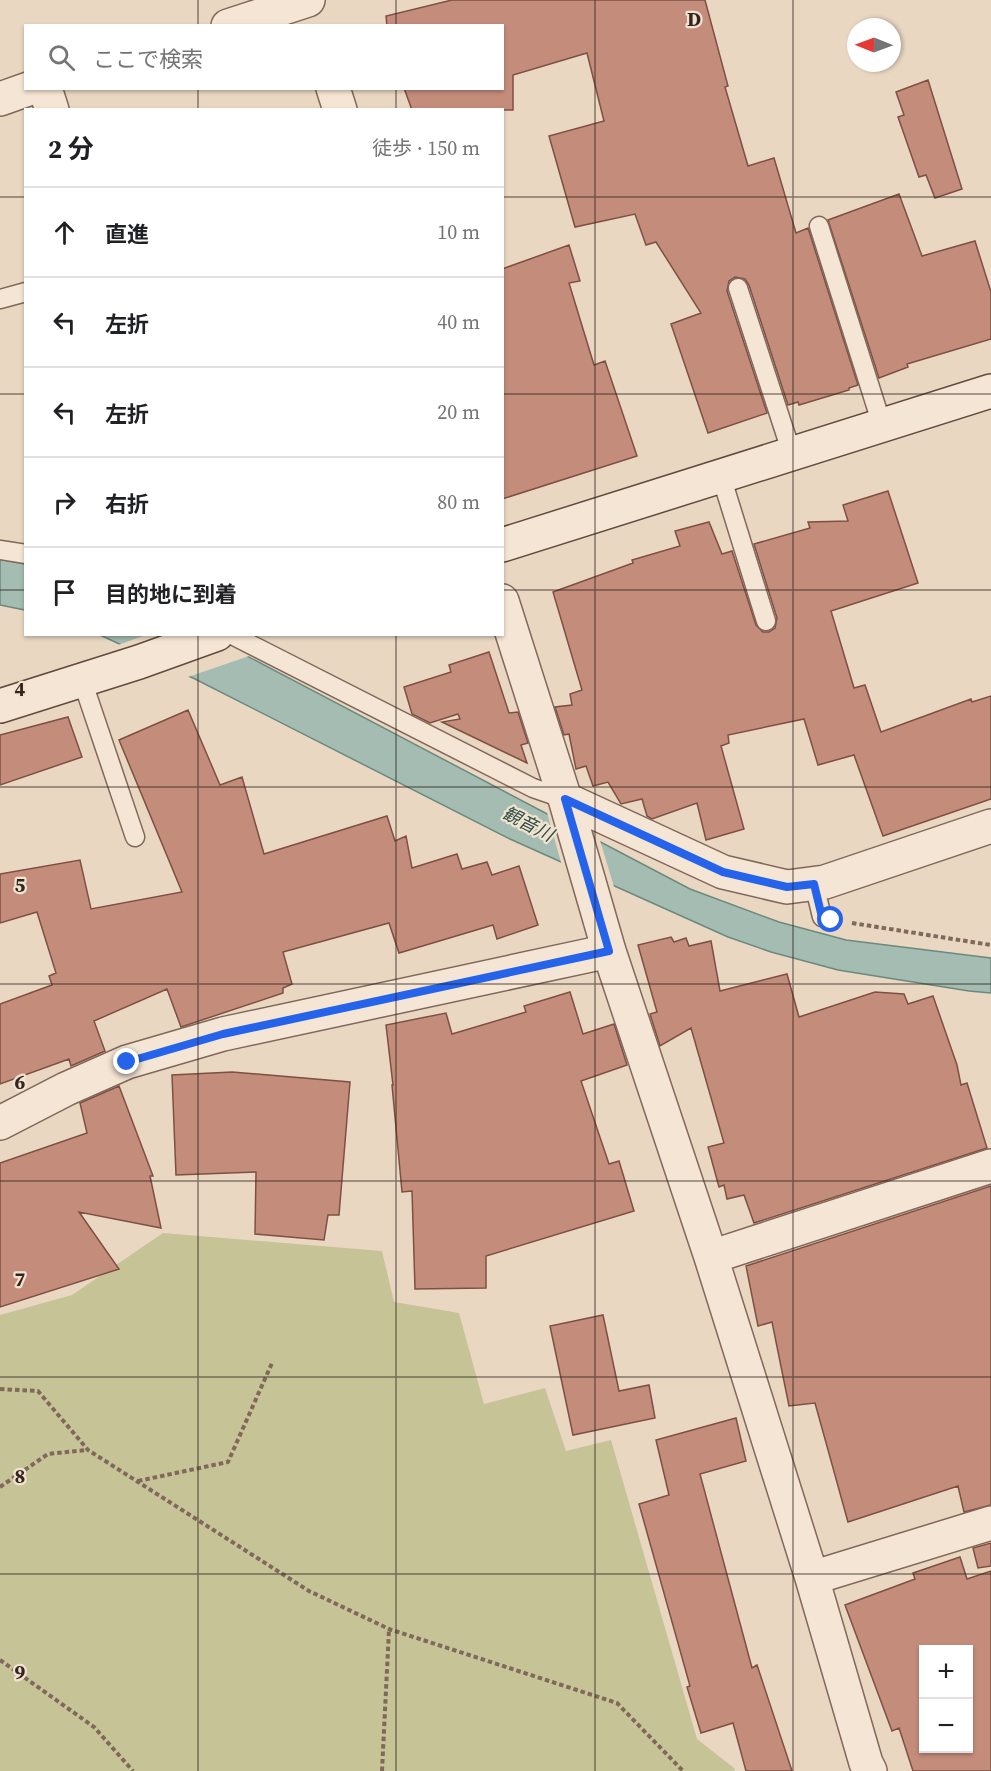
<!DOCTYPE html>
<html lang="ja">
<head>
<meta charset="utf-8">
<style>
  body { margin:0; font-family:"Source Serif 4","Noto Sans JP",serif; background:#f2f2f2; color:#202124 }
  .controls { position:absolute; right:18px; bottom:18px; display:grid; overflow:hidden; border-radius:0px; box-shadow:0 2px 4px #0004 }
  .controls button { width:54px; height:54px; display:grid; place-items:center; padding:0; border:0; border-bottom:2px solid #e0e0e0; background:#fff; color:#202124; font:30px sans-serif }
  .compass { position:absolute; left:847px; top:18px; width:54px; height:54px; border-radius:50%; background:#fff; box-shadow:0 2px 4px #0004; rotate:271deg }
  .stop { position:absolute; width:18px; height:18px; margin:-14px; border:4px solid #2563eb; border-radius:50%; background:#fff }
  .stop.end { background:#2563eb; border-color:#fff; box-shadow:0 2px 6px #0008 }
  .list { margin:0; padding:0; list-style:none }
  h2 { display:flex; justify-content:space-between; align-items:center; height:78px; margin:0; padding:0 24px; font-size:26px }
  h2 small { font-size:20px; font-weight:400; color:#757577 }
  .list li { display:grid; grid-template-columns:39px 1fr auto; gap:18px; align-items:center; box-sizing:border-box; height:90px; padding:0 24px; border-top:2px solid #e0e0e0 }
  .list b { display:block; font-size:22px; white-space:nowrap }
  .list em { font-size:20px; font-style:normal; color:#757577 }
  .icon { flex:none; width:33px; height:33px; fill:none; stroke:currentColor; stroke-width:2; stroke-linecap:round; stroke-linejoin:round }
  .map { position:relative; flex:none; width:991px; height:1771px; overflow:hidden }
  .search { position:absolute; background:#fff; box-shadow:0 2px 4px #0004; left:24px; top:24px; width:480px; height:66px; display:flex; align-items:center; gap:15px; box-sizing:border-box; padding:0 21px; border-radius:0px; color:#757577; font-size:22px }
  .panel { position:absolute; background:#fff; box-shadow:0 2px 4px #0004; left:24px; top:108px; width:480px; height:528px; border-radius:0px }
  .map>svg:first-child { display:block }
</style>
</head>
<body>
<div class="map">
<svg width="991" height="1771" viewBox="0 0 991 1771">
  <rect width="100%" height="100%" fill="#e9d7c2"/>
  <path fill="#c6c397" d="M163,1233L382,1251L394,1302L459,1313L484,1404L545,1388L566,1451L611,1440L697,1739L734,1768L735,1771H0V1315L72,1295Z"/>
  <path fill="#a4bcb1" stroke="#6c897d" stroke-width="1.5" d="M0,559L25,564V610L0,605Z
    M100,635H207L690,889L779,922L846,940L991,958V993L969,991L838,970L771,952L728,937L510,839L195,679Z"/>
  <path fill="#e9d7c2" d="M213,634L252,655L185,678L118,645L146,635Z
    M546,809L599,837L615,890L562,866Z"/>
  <path fill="#c48c7b" stroke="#7e5043" stroke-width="1.5" fill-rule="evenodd" d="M452,0H705L728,86L725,87L748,166L774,158L796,233L808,228L858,385L849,388V390L799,405L798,402L788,405L749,285L745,279L735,277L729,281L727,291L767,413L708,433L671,324L701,313L656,242L646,245L635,214L575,227L549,136L604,121L587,53L513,75V110H412L404,88H502V26H387L386,16Z
    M928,80L962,189L935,198L926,175L919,177L898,117L904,115L896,92Z
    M899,194L922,256L975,241L991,292V339L907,364L908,367L879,378L828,220Z
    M569,245L580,281L569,283L594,365L605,361L637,456L502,499V269Z
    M888,491L918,583L831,611L854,688L865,685L881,732L971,699L972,702L991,696V799L883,836L854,755L818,765L804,719L728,735L729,743L721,746L744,829L706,840L697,803L652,819L647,816L642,799L621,804L608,782L593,786L586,766L576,769L569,734L564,735L555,707L572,705L570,694L582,690L553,592L633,563L632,560L680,546L675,531L709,522L722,554L732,551L756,625L763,632H769L775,628L777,618L754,544L810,528L808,522L848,521L843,505Z
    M489,652L509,713L518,712L528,743L521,745L527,763L442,722L460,719L458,714L430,723L412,714L404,687L451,672L449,665Z
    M188,710L220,785L242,777L264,854L387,816L395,841L406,836L412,868L457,854L462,869L487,862L492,875L519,866L538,925L497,939L493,925L399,953L389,923L283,952L292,984L283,988V993L181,1027L167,989L94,1021L105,1051L71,1066L69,1059L0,1084V1004L52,985L49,976L56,973L37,912L0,923V874L80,860L91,909L182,892L119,740Z
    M68,717L82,757L0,785V735Z
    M671,937L674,942L686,938L689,946L711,941L720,991L787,974L799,1017L875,992L904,994L908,1004L933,996L957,1065L961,1085L967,1083L987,1148L754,1223L744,1195L727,1199L724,1185L719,1187L708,1147L724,1143L691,1028L660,1046L650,1014L657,1012L638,945Z
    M570,992L583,1034L614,1024L627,1065L581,1081L609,1164L619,1161L634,1211L486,1256V1288L415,1289L412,1191L402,1192L392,1085H393L386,1025L446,1013L452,1034L526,1012L524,1006Z
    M232,1072L350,1082L339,1215H328L324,1240L255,1234L256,1172L176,1175L172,1075Z
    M119,1086L153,1176H150L161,1228L79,1212L119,1269L0,1307V1163L87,1133L80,1103Z
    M991,1186V1505L964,1512L958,1486L848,1522L815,1403L789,1406L772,1322L758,1326L746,1266Z
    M603,1315L619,1391L649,1385L655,1418L573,1435L550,1326Z
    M736,1418L746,1461L700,1474L752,1668L757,1665L792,1771H746L733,1723L701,1733L687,1687L690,1686L639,1504L669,1495L656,1440Z
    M991,1543V1566L978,1568L973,1548Z
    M960,1557L967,1579L991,1571V1771H913L899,1728L892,1731L845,1605L915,1579L913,1573ZM924,1650H969V1749H924Z"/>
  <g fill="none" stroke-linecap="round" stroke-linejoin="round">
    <defs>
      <path id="lane" d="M819,226L882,425
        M738,288L792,454
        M0,299L26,292
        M721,476L766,621
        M0,550L26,554
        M230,634L533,788L565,799
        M82,680L135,837
        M814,884L822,917"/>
      <path id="street" d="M228,26L308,0
        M45,88L52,110
        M333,88L340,110
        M0,99L31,88
        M502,601L565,799L609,951L711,1257L812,1578L866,1763L870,1771
        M565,799L723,872L787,887L825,882L991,826
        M0,1123L66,1089L127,1062L223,1034L609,951
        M711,1257L991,1166
        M812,1578L991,1523"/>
      <path id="secondary" d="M502,545L991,391
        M0,706L139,662L217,634"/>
    </defs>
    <use href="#lane" stroke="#81685b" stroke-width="21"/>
    <use href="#street" stroke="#81685b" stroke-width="36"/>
    <use href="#secondary" stroke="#634a3e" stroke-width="36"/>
    <path stroke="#81685b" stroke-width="4" stroke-dasharray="4.5 3" stroke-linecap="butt" d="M852,923L991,945
      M0,1389L38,1391L88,1450L309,1591L389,1629L617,1703L683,1771
      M138,1481L228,1462L272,1363
      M0,1487L48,1454L87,1450
      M0,1660L94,1727L133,1771
      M382,1771L389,1629"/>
    <use href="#lane" stroke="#f5e5d4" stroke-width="18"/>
    <use href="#street" stroke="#f5e5d4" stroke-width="33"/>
    <use href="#secondary" stroke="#f5e5d4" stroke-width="33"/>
  </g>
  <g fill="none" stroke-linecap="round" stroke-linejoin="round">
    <path stroke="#2563eb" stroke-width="8" d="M127,1062L223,1034L609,951L565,799L723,872L787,887L814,884L822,917L831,920"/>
  </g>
  <path fill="none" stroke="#32241e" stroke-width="1.5" stroke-opacity="0.55" d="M198,0V26M396,0V26M595,0V1771M793,0V1771M198,88V110M396,88V110M0,197H26M502,197H991M0,394H26M502,394H991M0,590H26M502,590H991M198,634V1771M396,634V1771M0,787H991M0,984H991M0,1181H991M0,1377H991M0,1574H991"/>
  <g text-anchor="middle" stroke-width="4.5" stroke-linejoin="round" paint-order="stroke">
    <g font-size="18" font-style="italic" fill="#2e5149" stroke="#f2e2d0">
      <text transform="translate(528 824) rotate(27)" y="6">観音川</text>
    </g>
  </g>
  <g font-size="20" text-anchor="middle" font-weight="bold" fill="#32241e" stroke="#f2e2d0" stroke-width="4.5" stroke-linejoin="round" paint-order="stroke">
    <text x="694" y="26">D</text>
    <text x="20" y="696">4</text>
    <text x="20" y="892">5</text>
    <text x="20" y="1089">6</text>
    <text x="20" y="1286">7</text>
    <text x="20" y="1483">8</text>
    <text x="20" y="1679">9</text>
  </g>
</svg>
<div class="controls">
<button>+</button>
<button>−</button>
</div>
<svg class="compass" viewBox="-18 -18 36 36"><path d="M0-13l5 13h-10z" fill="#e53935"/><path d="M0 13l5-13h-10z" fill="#757577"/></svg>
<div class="stop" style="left:831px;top:920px"></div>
<div class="stop end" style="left:127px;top:1062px"></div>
<div class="search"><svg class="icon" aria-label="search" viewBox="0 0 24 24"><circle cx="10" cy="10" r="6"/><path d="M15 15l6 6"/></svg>ここで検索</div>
<section class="panel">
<h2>2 分<small>徒歩 · 150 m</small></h2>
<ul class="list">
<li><svg class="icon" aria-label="ahead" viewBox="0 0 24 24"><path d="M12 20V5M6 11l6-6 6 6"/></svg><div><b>直進</b></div><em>10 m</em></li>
<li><svg class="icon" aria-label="left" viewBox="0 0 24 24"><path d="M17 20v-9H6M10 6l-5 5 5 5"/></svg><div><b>左折</b></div><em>40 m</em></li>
<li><svg class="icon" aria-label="left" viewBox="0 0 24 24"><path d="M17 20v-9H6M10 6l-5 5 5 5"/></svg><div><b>左折</b></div><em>20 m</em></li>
<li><svg class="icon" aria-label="right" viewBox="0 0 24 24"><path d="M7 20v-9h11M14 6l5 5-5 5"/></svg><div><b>右折</b></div><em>80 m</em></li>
<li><svg class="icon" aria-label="arrive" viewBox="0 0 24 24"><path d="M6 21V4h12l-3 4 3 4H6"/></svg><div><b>目的地に到着</b></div></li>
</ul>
</section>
</div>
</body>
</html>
